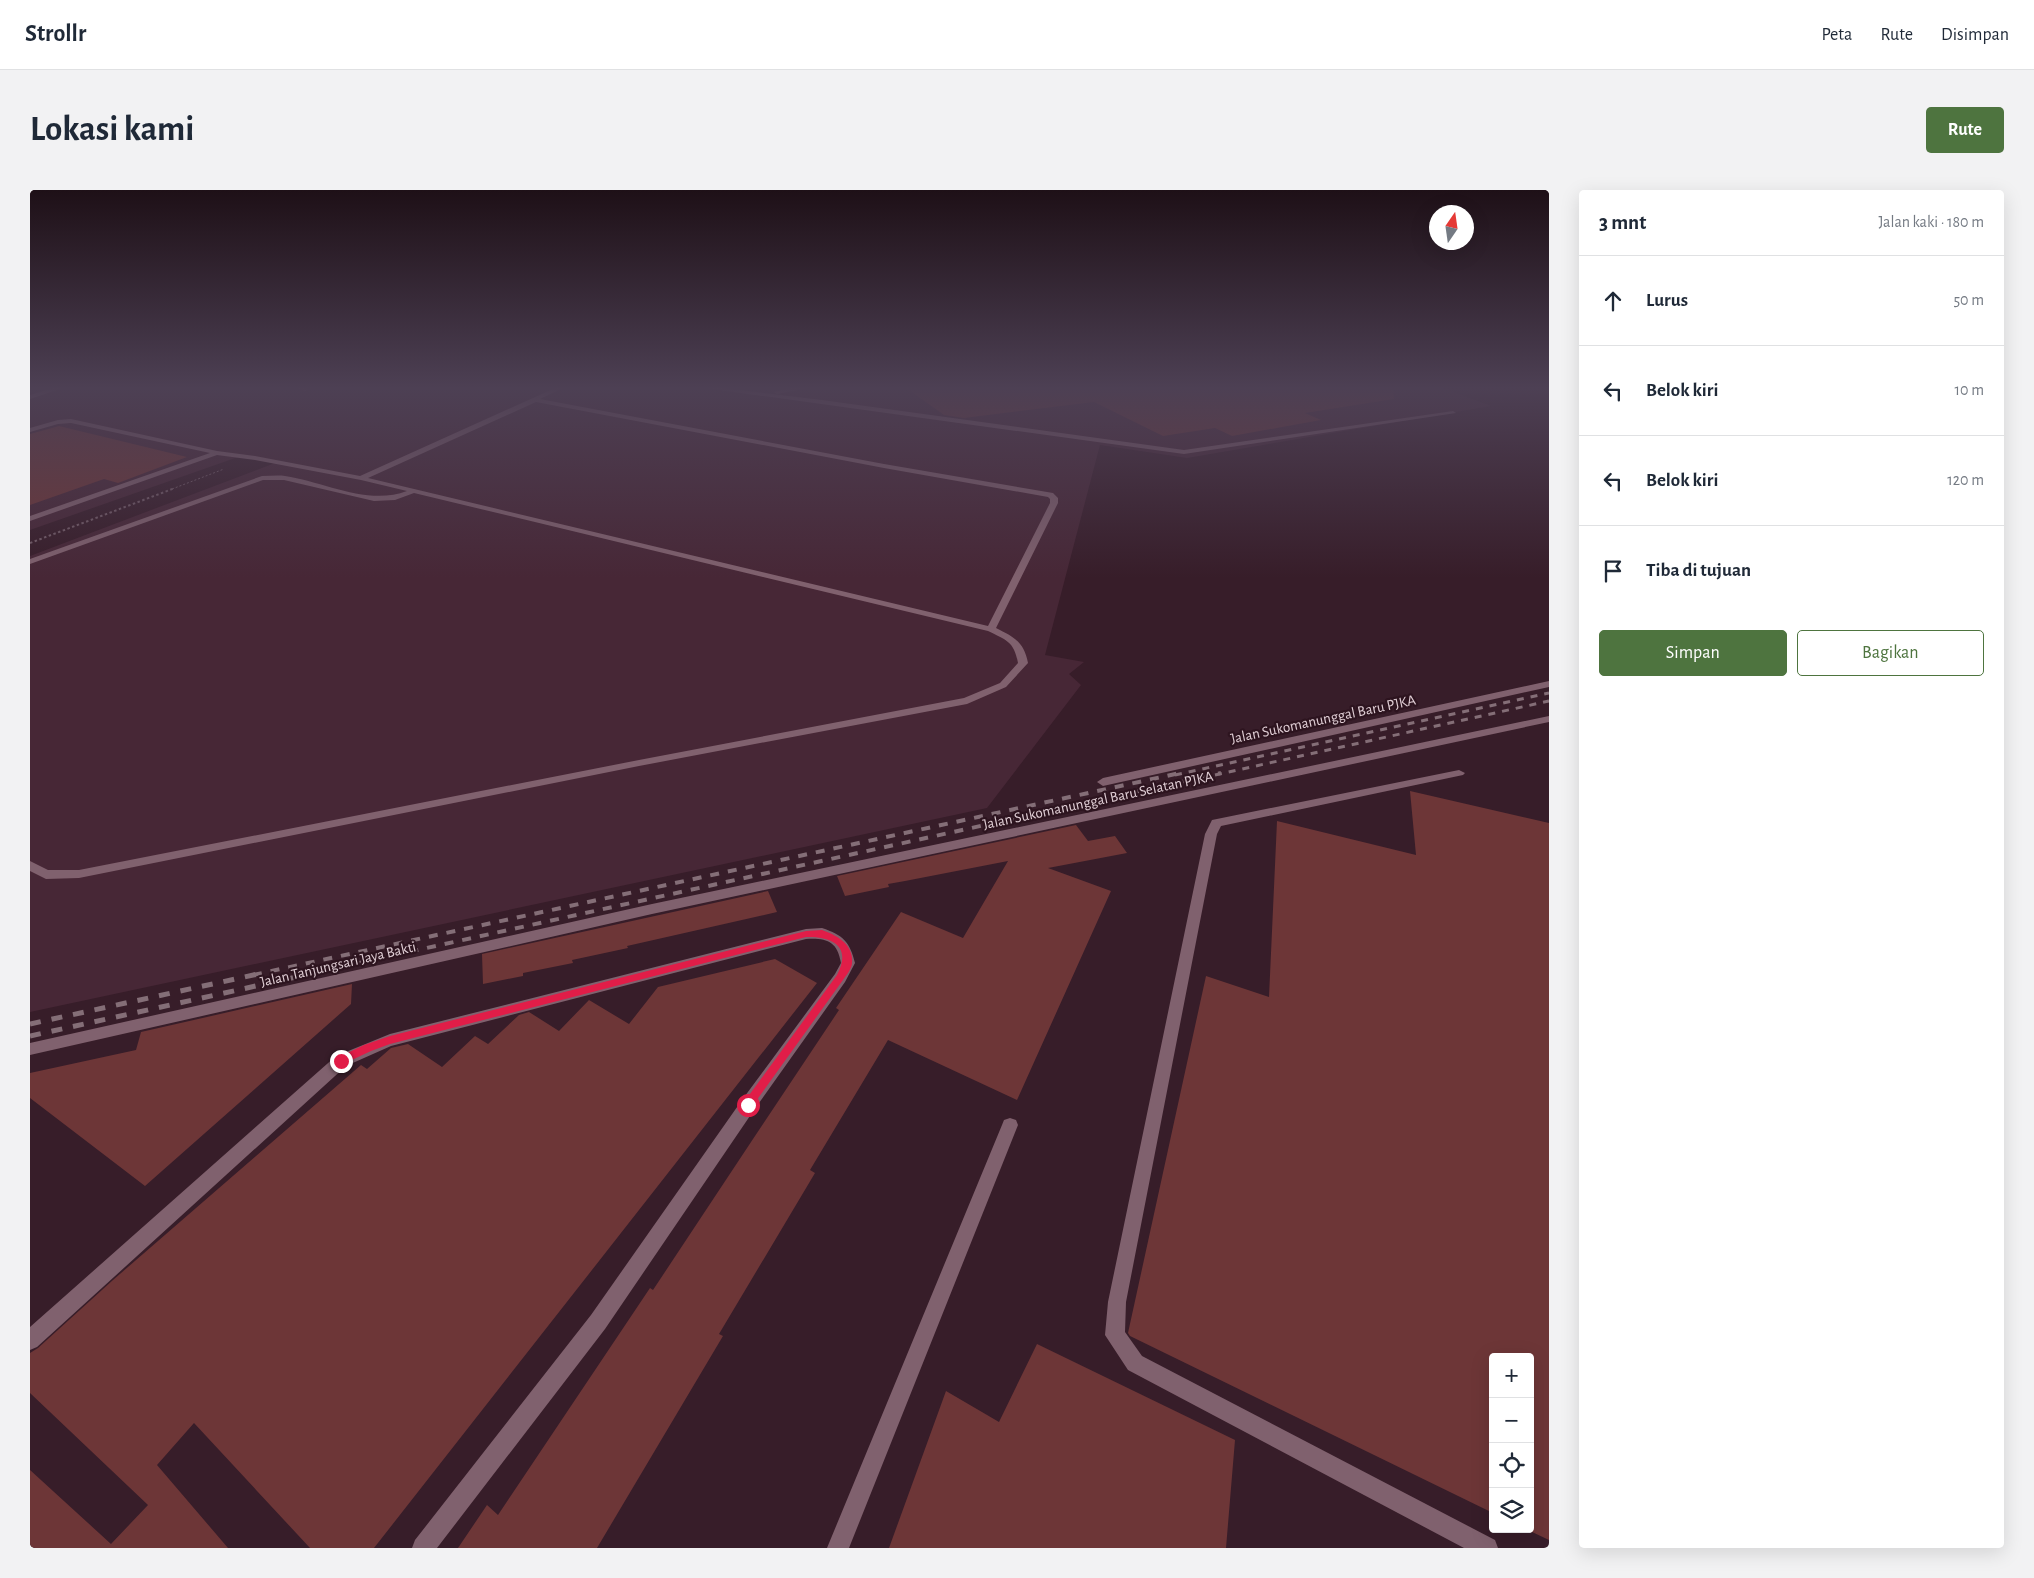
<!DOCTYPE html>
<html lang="id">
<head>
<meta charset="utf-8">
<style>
  body { margin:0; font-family:"Alegreya Sans",sans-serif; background:#f2f2f3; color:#1f2937 }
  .controls { position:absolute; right:15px; bottom:15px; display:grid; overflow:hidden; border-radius:5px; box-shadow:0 5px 20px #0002 }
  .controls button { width:45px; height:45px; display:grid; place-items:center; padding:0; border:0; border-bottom:1px solid #e0e1e3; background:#fff; color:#1f2937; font:25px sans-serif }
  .compass { position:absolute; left:1399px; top:15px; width:45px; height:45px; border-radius:50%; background:#fff; box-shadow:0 5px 20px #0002; rotate:13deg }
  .stop { position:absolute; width:15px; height:15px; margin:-11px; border:4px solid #e11d48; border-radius:50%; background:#fff }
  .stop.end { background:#e11d48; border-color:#fff; box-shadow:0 1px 5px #0008 }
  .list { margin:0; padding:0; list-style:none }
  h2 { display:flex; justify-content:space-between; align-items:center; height:65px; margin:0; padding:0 20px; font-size:21px }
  h2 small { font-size:16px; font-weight:400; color:#747a83 }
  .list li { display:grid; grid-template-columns:32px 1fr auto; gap:15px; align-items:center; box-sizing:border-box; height:90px; padding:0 20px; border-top:1px solid #e0e1e3 }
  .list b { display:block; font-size:19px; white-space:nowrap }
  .list em { font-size:16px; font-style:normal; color:#747a83 }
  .actions { display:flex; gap:10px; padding:15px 20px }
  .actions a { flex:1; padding:11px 0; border:1px solid #4e743f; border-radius:5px; text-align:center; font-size:18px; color:#4e743f }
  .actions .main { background:#4e743f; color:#fff }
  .icon { flex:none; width:28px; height:28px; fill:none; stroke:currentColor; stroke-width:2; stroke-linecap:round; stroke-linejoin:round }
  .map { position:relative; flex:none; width:1519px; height:1358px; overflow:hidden; border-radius:5px }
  header { display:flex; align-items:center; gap:30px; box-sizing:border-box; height:70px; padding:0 25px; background:#fff; border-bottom:1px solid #e0e1e3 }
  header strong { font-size:24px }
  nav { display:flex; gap:28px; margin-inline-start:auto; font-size:18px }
  .intro { display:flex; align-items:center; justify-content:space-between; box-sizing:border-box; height:120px; padding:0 30px }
  h1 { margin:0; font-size:35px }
  .button { padding:12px 22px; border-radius:5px; background:#4e743f; color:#fff; font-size:18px; font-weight:700 }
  main { display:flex; gap:30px; padding:0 30px }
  aside { flex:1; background:#fff; border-radius:5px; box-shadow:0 5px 20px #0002 }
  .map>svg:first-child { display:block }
</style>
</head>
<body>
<header>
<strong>Strollr</strong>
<nav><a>Peta</a><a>Rute</a><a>Disimpan</a></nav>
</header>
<div class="intro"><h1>Lokasi kami</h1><a class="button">Rute</a></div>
<main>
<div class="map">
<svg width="1519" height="1358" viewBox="0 0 1519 1358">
  <rect width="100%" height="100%" fill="#371d29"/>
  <path fill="#472736" d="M0,198H1413L1461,216L1157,268L1070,255L1015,465L1054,472L1039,484L1051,495L957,618L0,822V366L245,273L211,266L0,340Z"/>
  <path fill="#6d3637" d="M876,198H1363L1364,209L1275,223L1291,230L1202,246L1185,238L1133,246L1064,212L934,228L914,225Z
    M29,236L157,267L88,293L74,289L0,315V244Z
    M1380,601L1519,633V1350L1500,1341V1167H1463V1323L1100,1146L1098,1143L1176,786L1239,807L1247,631L1386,665Z
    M1046,635L1058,651L1085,646L1097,663L1018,678L1081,701L987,910L858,850L780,980L785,983L689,1144L693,1146L567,1358H428L457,1315L468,1325L620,1098L623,1100L723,949L809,820L806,818L871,722L933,748L978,671L875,691L858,694L859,697L815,706L807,686Z
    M738,701L747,722L597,756L598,758L542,770L543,773L493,783V786L453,794L452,764Z
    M745,769L787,793L344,1358H280L164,1233L127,1275L198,1358H0V1280L81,1354L118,1315L0,1203V1163L8,1158L83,1090L331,875L337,879L361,858L378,854L412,877L445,846L458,854L489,825L499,822L529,841L559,810L599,834L628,797Z
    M322,794L321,814L115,996L0,908V883L106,860L111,842Z
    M1007,1154L1205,1250L1196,1358H859L916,1201L969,1232Z"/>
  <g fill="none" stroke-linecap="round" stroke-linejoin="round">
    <path stroke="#735c67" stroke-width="1" stroke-dasharray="2 2" stroke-linecap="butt" d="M142,299L194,279"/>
    <path stroke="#735c67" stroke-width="2" stroke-dasharray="2.5 2.5" stroke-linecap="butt" d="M0,353L145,298"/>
    <path fill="#80616e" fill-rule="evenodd" d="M23,198H33L0,209V205Z
      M266,198H277L278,199L275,201Z
      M525,198H533L510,209L854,274L1023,303L1028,308V313L966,438C984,447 994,452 998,473L976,497L937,514L609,576L49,688L16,689L0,681V671L18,680H49L609,570L934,508L970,493L988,473C984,451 976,450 958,441L384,303L365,310L344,311L254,290H233L0,374V369L232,286C240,286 248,285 255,286C295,292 338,316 377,301L331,290L225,270L187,265L0,331V326L180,263L41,233L28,234L0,242V238L28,230L41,229L187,261L225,266L330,286ZM506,212L854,278L1018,307L1020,309V313L958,436L338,288Z
      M675,198H694L792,210L1154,260L1423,221L1426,223L1154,264Z
      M761,198H778L747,204L744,202Z
      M1429,580L1435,583L1433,585L1191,636L1187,644L1096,1112L1095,1142L1112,1166L1465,1350L1468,1358H1434L1098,1180L1075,1145L1078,1112L1175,644L1182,630Z
      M792,738C813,745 820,752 825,773L815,792L724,920L575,1139L407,1358H382L385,1350L561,1125L712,910L805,784L811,773C807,751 797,748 776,749L361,856L316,876L7,1157L0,1160V1137L306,866L360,844L776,739Z
      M980,928L986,930L988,935L819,1358H797L972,935L974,930Z"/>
    <path fill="#80616e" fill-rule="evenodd" d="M1519,491V497L1073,596L1067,592L1073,588Z
      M1519,526V532L622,724L0,865V853L622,714Z"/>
    <path stroke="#846e77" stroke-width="3" stroke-dasharray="7 7" stroke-linecap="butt" d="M1145,585L1519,503
      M1185,585L1519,511"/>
    <path stroke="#846e77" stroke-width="4" stroke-dasharray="9 9" stroke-linecap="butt" d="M223,785L1150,583
      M274,785L1191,583"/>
    <path stroke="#846e77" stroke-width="5" stroke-dasharray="11 11" stroke-linecap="butt" d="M0,834L228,784
      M0,846L280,784"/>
  </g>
  <linearGradient id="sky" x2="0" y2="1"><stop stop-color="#1e1017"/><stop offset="0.51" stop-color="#4d4054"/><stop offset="1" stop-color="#4d4054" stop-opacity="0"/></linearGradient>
  <rect width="1519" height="388" fill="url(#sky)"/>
  <path fill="#e11d48" d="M792,740C806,745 824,754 822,773C822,778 816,786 813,790L721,918L718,920L712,915L714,912L807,785C822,757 803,746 776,747L360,854L341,861L311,875L306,871L307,868L334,855L360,846L776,741Z"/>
  <g text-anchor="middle" stroke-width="4.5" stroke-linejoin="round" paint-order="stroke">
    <g font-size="15" fill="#e1cfd6" stroke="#2d141f">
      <text transform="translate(1293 529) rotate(-12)" y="5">Jalan Sukomanunggal Baru PJKA</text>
      <text transform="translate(1068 610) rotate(-12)" y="5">Jalan Sukomanunggal Baru Selatan PJKA</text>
      <text transform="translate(308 774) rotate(-13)" y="5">Jalan Tanjungsari Jaya Bakti</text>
    </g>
  </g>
</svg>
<div class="controls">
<button>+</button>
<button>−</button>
<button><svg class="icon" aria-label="locate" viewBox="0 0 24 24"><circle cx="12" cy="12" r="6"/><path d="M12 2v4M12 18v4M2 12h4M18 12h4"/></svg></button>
<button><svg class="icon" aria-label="layers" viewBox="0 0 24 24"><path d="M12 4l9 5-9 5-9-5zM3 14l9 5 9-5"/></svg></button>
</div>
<svg class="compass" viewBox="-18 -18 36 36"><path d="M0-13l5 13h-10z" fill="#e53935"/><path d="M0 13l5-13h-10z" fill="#747a83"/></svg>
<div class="stop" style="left:718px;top:915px"></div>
<div class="stop end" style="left:311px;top:871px"></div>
</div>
<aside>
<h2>3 mnt<small>Jalan kaki · 180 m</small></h2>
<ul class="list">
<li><svg class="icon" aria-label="ahead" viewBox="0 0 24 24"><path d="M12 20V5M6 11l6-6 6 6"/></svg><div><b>Lurus</b></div><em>50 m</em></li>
<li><svg class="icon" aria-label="left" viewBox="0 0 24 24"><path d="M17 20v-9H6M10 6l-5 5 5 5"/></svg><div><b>Belok kiri</b></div><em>10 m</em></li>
<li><svg class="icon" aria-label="left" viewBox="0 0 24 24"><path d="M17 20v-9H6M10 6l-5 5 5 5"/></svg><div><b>Belok kiri</b></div><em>120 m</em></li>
<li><svg class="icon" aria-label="arrive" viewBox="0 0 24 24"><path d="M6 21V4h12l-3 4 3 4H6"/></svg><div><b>Tiba di tujuan</b></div></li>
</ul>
<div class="actions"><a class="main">Simpan</a><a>Bagikan</a></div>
</aside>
</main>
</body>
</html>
